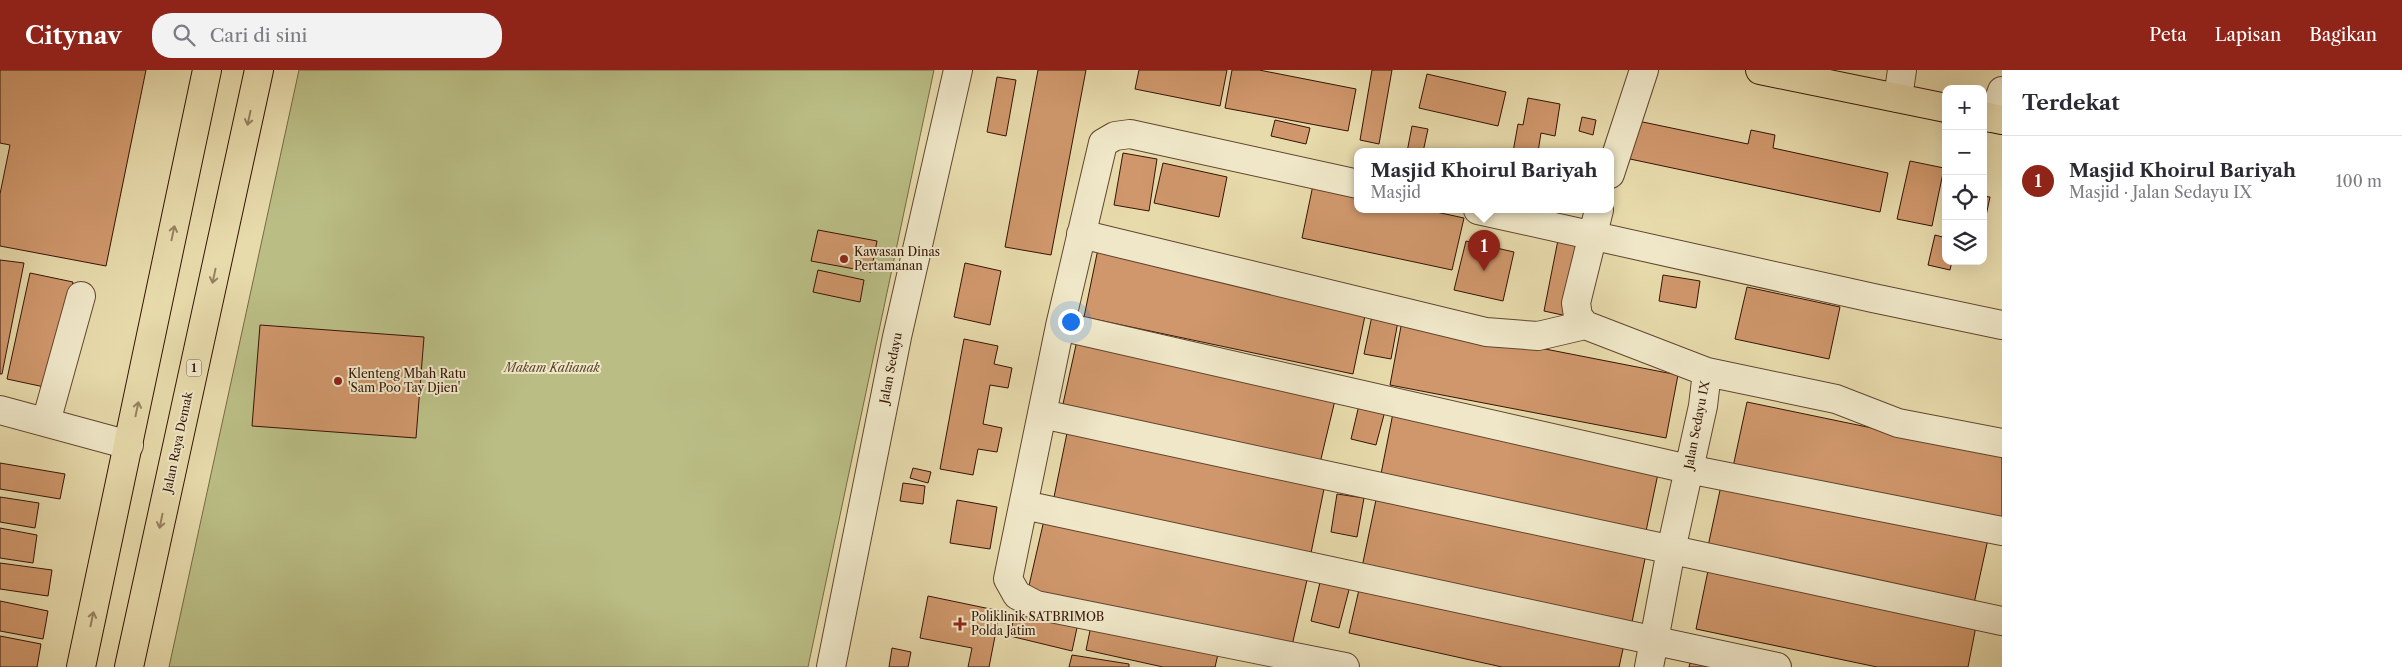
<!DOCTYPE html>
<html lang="id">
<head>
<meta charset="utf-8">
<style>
  body { margin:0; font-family:"Libre Caslon Text",serif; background:#f2f2f3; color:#2b2b33 }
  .controls { position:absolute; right:15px; top:15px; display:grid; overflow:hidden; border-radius:10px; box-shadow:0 5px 20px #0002 }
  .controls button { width:45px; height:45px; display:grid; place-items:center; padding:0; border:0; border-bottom:1px solid #e1e1e2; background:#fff; color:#2b2b33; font:25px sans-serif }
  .you { position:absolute; left:1070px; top:251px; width:18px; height:18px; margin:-12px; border:4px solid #fff; border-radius:50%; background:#1a73e8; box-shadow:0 0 0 8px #1a73e833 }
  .badge { display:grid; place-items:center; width:32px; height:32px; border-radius:50%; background:#8f2418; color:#fff; font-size:16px; font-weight:700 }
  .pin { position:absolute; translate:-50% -41px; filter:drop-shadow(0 1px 2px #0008) }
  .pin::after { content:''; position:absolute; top:26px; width:18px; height:15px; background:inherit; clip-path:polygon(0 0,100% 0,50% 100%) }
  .popup { position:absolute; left:1354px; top:78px; width:260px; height:65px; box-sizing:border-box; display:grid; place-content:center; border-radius:10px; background:#fff; filter:drop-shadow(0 1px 4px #0005); font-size:16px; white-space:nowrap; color:#7c7c81 }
  .popup b { font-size:19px; color:#2b2b33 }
  .popup::after { content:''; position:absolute; left:50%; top:100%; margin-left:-10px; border:10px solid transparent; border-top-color:#fff }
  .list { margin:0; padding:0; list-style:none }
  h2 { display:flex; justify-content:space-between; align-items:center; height:65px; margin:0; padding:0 20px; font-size:21px }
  h2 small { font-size:16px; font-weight:400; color:#7c7c81 }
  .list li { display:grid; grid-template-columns:32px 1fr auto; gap:15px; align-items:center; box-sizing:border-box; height:90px; padding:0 20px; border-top:1px solid #e1e1e2 }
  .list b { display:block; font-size:19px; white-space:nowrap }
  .list p { margin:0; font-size:16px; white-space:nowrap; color:#7c7c81 }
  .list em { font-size:16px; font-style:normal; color:#7c7c81 }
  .icon { flex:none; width:28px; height:28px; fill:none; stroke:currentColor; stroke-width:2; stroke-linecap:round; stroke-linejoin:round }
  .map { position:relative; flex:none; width:2002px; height:597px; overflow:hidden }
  header { display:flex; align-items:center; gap:30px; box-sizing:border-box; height:70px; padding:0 25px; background:#8f2418; color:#fff }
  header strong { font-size:24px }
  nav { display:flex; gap:28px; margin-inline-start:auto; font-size:18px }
  .search { width:350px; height:45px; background:#f2f2f3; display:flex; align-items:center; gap:12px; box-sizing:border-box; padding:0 18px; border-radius:20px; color:#7c7c81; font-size:19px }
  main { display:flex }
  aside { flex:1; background:#fff }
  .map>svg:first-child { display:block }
</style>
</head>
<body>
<header>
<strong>Citynav</strong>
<div class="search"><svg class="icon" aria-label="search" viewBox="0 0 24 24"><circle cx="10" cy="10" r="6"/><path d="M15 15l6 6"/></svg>Cari di sini</div>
<nav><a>Peta</a><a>Lapisan</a><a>Bagikan</a></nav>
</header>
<main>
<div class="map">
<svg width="2002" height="597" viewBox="0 0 2002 597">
  <rect width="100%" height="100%" fill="#e7daab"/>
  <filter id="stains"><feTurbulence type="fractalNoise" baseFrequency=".004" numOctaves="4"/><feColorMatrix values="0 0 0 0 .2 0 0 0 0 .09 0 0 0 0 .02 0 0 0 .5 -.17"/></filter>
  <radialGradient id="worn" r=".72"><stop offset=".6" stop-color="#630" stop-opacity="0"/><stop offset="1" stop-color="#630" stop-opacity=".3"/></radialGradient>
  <path fill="#babe85" stroke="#786845" d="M299,0H934L808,597H169Z"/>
  <path fill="#cf976b" stroke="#351305" d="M0,0H146L106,196L0,176V124L10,75L0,73Z
    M1038,0H1086L1051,185L1005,177Z
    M1139,0H1227L1220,36L1135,19Z
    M1232,0H1259L1356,19L1348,61L1225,38Z
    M1372,0H1392L1379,74L1360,70Z
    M1427,4L1506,22L1498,56L1419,38Z
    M997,7L1016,10L1006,66L987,62Z
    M1528,28L1560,34L1555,66L1541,63L1538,82H1513L1518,54L1523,55Z
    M1582,47L1596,50L1593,65L1579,61Z
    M1275,50L1310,58L1306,74L1271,66Z
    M1638,51L1748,74L1751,60L1775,65L1773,78L1888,103L1880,142L1630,89Z
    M1412,56L1428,59L1423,82H1407Z
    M1123,83L1157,89L1149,141L1114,135Z
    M1910,91L1944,98L1932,156L1897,149Z
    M1163,93L1227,107L1219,147L1154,133Z
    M1313,115L1358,125V140H1427L1464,148L1452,200L1302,168Z
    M1983,126L1990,127L1983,160Z
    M818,160L877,171L871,202L811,191Z
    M1935,165L1946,168V191H1952L1950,200L1928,195Z
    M1558,170L1581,175L1567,246L1544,241Z
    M1466,171L1514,182L1503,231L1454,220Z
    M1098,179L1367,236L1353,304L1084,247Z
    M0,190L24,193L2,304H0Z
    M965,193L1001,201L990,255L954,247Z
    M818,200L864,210L860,232L813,222Z
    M30,203L73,212L49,318L7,309Z
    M1663,205L1700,211L1696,238L1659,231Z
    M1747,217L1840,237L1829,289L1735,269Z
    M1373,241L1399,246L1391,289L1364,284Z
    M1402,251L1678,305L1666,368L1390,315Z
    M260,255L424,267L416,368L252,356Z
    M1078,266L1336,326L1320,393L1063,334Z
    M964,269L998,276L994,294L1012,298L1008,318L990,315L983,354L1002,358L997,382L978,379L973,405L940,399Z
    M1747,332L2002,385V453L1733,397Z
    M1359,335L1385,341L1376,375L1351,369Z
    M1393,343L1660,394L1645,466L1379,414Z
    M1067,363L1325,414L1311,483L1053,432Z
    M0,393L65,404L60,429L0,419Z
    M913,398L931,402L928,413L910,408Z
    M1722,411L1988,469L1973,538L1707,481Z
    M903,413L925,416L923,434L900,431Z
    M1337,424L1364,428L1357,467L1331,462Z
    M1377,425L1647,479L1631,557L1361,502Z
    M0,427L39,433L35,458L0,452Z
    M957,430L997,437L990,479L950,473Z
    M1044,450L1307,510L1291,580L1028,520Z
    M0,458L37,465L33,493L0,488Z
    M1710,491L1978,546L1968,597H1877L1696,559Z
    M0,493L52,500L48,526L0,519Z
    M1321,508L1350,516L1339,558L1311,551Z
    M1361,511L1625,570L1619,597H1502L1349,563Z
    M928,526L1000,541L989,597H968L972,578L920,568Z
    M0,531L48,541L43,569L0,561Z
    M1016,538L1078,553L1072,581L1010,566Z
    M1092,551L1219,580L1215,597H1163L1086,580Z
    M0,566L41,574L37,597H0Z
    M892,578L911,582L908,597H889Z
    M1072,585L1129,594V597H1069Z
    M1690,593L1712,597H1689Z"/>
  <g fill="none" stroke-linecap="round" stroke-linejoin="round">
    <defs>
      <path id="minor" d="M1898,28L1902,0
        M1992,48L2002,21
        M1610,104L1644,0
        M1478,140L1873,228L2002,255
        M1599,140L1576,233L1578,246L1585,255L1707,302L1703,336L1671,480L1649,597
        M1081,164L1486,262L1538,266L1585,255
        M1060,256L1688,399L2002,461
        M1707,302L1836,329L1898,353L2002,373
        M0,340L129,375
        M1042,344L2002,551
        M46,352L81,226
        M1024,435L1777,597
        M831,597L897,267L958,0
        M1345,597L1036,535L1017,525L1008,509L1060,256L1103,73L1115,66L1130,64L1358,114"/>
      <path id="highway" d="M1760,0L1946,38
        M1983,46L2002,50
        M81,597L207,0
        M129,597L259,0"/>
    </defs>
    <use href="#minor" stroke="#62452e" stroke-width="30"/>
    <use href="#highway" stroke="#351305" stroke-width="30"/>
    <use href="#minor" stroke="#efe7c8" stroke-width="28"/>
    <use href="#highway" stroke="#e7daab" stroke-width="28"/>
  </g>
  <defs><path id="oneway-shaft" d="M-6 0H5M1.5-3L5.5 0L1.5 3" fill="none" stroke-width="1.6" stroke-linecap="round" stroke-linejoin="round" transform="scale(1.25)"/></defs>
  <g stroke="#978060">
    <use href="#oneway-shaft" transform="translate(249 48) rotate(102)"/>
    <use href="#oneway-shaft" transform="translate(173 163) rotate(-78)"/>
    <use href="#oneway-shaft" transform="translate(214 206) rotate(102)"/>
    <use href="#oneway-shaft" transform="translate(137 339) rotate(-78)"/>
    <use href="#oneway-shaft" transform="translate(161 451) rotate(102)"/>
    <use href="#oneway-shaft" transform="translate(92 549) rotate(-78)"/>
  </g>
  <g fill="#8f2418" stroke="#efe7c8" stroke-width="2">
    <circle cx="844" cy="189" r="5"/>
    <circle cx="338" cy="311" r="5"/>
    <path d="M957.5 546.5h5v5h5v5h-5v5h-5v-5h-5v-5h5z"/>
  </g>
  <g text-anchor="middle" stroke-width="4" stroke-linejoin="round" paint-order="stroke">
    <rect fill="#efe7c8" stroke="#6d5340" stroke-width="1" x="186.5" y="289.5" width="15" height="17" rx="4"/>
    <g font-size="11" font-weight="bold" fill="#351305">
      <text x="194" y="302">1</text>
    </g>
    <g font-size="12" fill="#351305" stroke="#efe7c8" text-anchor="start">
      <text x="854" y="186">Kawasan Dinas<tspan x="854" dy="14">Pertamanan</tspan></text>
      <text x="348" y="308">Klenteng Mbah Ratu<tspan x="348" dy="14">'Sam Poo Tay Djien'</tspan></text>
      <text x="971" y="551">Poliklinik SATBRIMOB<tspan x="971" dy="14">Polda Jatim</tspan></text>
    </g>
    <g font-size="12" font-style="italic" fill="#5d462b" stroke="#efe7c8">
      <text x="552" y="302">Makam Kalianak</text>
    </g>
    <g font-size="12" fill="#351305" stroke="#efe7c8">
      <text transform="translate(891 298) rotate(-79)" y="4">Jalan Sedayu</text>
      <text transform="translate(1697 355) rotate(-79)" y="4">Jalan Sedayu IX</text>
      <text transform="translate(178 372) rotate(-78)" y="4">Jalan Raya Demak</text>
    </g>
  </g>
  <rect width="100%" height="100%" filter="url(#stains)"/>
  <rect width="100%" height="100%" fill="url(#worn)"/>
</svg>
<div class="controls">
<button>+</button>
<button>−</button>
<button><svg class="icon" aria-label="locate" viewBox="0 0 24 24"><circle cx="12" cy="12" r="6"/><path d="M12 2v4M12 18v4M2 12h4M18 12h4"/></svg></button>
<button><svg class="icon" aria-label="layers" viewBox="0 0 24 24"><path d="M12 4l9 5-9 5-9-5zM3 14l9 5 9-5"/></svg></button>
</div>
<div class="you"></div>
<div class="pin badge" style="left:1484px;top:201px">1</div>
<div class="popup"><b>Masjid Khoirul Bariyah</b>Masjid</div>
</div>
<aside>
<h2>Terdekat<small></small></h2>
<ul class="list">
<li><span class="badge">1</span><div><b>Masjid Khoirul Bariyah</b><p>Masjid · Jalan Sedayu IX</p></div><em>100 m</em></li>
</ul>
</aside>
</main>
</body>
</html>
